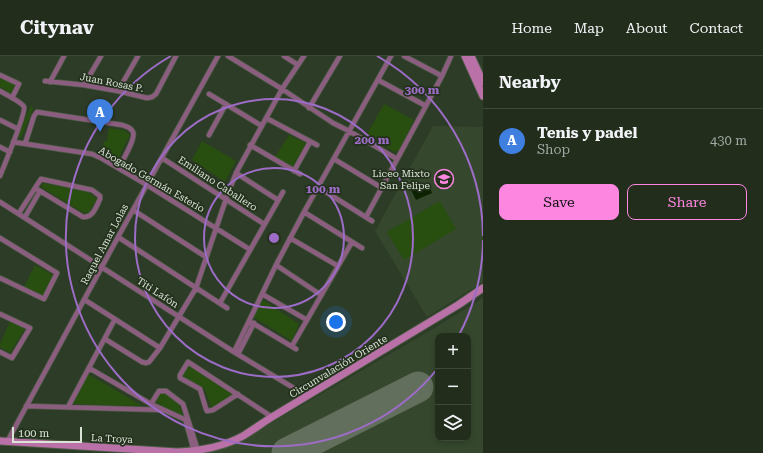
<!DOCTYPE html>
<html lang="en">
<head>
<meta charset="utf-8">
<style>
  body { margin:0; font-family:"Roboto Serif",serif; background:#2a3525; color:#f1f3f6 }
  .controls { position:absolute; right:12px; bottom:12px; display:grid; overflow:hidden; border-radius:8px; box-shadow:0 2px 6px #0003 }
  .controls button { width:36px; height:36px; display:grid; place-items:center; padding:0; border:0; border-bottom:1px solid #3f493b; background:#222d1c; color:#f1f3f6; font:20px sans-serif }
  .scale { position:absolute; left:12px; bottom:10px; width:70px; box-sizing:border-box; padding-left:4px; border:2px solid #dae3d6; border-top:0; font-size:11px; line-height:14px; white-space:nowrap; color:#dae3d6; -webkit-text-stroke:3px #23311d; paint-order:stroke }
  .you { position:absolute; left:336px; top:266px; width:14px; height:14px; margin:-10px; border:3px solid #fff; border-radius:50%; background:#1a73e8; box-shadow:0 0 0 6px #1a73e833 }
  .badge { display:grid; place-items:center; width:26px; height:26px; border-radius:50%; background:#fd86e1; color:#fff; font-size:13px; font-weight:700 }
  .pin { position:absolute; translate:-50% -33px; filter:drop-shadow(0 1px 2px #0008) }
  .pin::after { content:''; position:absolute; top:21px; width:14px; height:12px; background:inherit; clip-path:polygon(0 0,100% 0,50% 100%) }
  .list { margin:0; padding:0; list-style:none }
  h2 { display:flex; justify-content:space-between; align-items:center; height:52px; margin:0; padding:0 16px; font-size:17px }
  h2 small { font-size:13px; font-weight:400; color:#a2a8a3 }
  .list li { display:grid; grid-template-columns:26px 1fr auto; gap:12px; align-items:center; box-sizing:border-box; height:64px; padding:0 16px; border-top:1px solid #3f493b }
  .list b { display:block; font-size:15px; white-space:nowrap }
  .list p { margin:0; font-size:13px; white-space:nowrap; color:#a2a8a3 }
  .list em { font-size:13px; font-style:normal; color:#a2a8a3 }
  .actions { display:flex; gap:8px; padding:12px 16px }
  .actions a { flex:1; padding:9px 0; border:1px solid #fd86e1; border-radius:8px; text-align:center; font-size:14px; color:#fd86e1 }
  .actions .main { background:#fd86e1; color:#111 }
  .icon { flex:none; width:22px; height:22px; fill:none; stroke:currentColor; stroke-width:2; stroke-linecap:round; stroke-linejoin:round }
  .map { position:relative; flex:none; width:483px; height:397px; overflow:hidden }
  header { display:flex; align-items:center; gap:24px; box-sizing:border-box; height:56px; padding:0 20px; background:#222d1c; border-bottom:1px solid #3f493b }
  header strong { font-size:19px }
  nav { display:flex; gap:22px; margin-inline-start:auto; font-size:14px }
  main { display:flex }
  aside { flex:1; background:#222d1c }
  .map>svg:first-child { display:block }
</style>
</head>
<body>
<header>
<strong>Citynav</strong>
<nav><a>Home</a><a>Map</a><a>About</a><a>Contact</a></nav>
</header>
<main>
<div class="map">
<svg width="483" height="397" viewBox="0 0 483 397">
  <rect width="100%" height="100%" fill="#2d3c26"/>
  <path fill="#35482d" fill-rule="evenodd" d="M433,70L483,71V226L427,261L375,175Z
    M483,242V397H208L222,393L249,380L433,273ZM438,280H468V382H438Z"/>
  <path fill="#284e10" d="M0,21L15,29L12,38L0,31Z
    M384,48L414,64L399,94L394,96L367,78Z
    M31,49L33,53L21,82L18,81Z
    M109,72L124,74L130,79L118,103L114,104L100,98L104,85H107Z
    M289,79L306,87L293,110L275,101Z
    M202,85L236,105L225,126L192,104Z
    M43,127L88,136L97,143L89,156L84,157L41,131Z
    M440,145L456,173L404,204L387,176Z
    M35,209L53,219L43,239L24,231Z
    M263,244L299,268L292,285L253,261Z
    M10,265L25,273L10,297L0,291V288Z
    M188,309L235,338L212,353L204,332L181,319Z
    M88,318L141,349L140,350L73,348Z
    M164,336L179,349L184,362L156,346L160,337Z"/>
  <path fill="#0c2201" d="M428,127L432,137L416,144L411,134Z"/>
  <g fill="none" stroke-linecap="round" stroke-linejoin="round">
    <path stroke="#626f5c" stroke-width="13" d="M295,397V393"/>
    <path stroke="#626f5c" stroke-width="31" d="M287,397L418,331"/>
    <defs>
      <path id="street" d="M228,0L282,33L333,67L349,75L397,103
        M284,0L298,9
        M404,0L442,20
        M0,19L19,28L12,42
        M378,24L426,50
        M45,25L84,29L118,35L147,42L152,41L156,38L176,0
        M50,26L64,0
        M84,29L101,0
        M0,35C5,38 22,46 24,51C26,57 4,110 0,120
        M118,35L138,0
        M209,38L262,70
        M309,52L340,0
        M266,62L317,89
        M0,64L18,73
        M209,79L226,48
        M13,86L92,98L101,102L147,129L249,193
        M25,88L34,60L37,56L122,69C127,71 131,71 133,76C136,83 122,105 119,112
        M250,89L300,118
        M0,91L10,96
        M162,102L264,168
        M334,103L382,132
        M294,115L310,86
        M236,117L278,144
        M318,131L372,165
        M0,146L234,296L307,340
        M133,154L206,201
        M304,156L362,192
        M19,157L35,132L41,123L92,134L100,140V143C96,151 93,162 83,161L35,132
        M25,161L40,135
        M366,161L442,20L451,0
        M118,181L227,252
        M0,182L57,217L44,243L0,222
        M290,182L338,210
        M276,209L321,239
        M262,238L307,264
        M85,244L160,292
        M220,247L283,136
        M0,258L30,272L12,302L0,296
        M249,265L296,293
        M105,283L142,306L146,307L149,306L160,292L196,232L226,143L236,117L282,33L304,0
        M292,290L352,186
        M234,296L276,209L304,156L391,0
        M238,298L254,267
        M89,312L151,348L186,364H188
        M238,338L213,354L207,355L206,353L200,333L180,322V319L188,306L272,361
        M151,348L159,335H166L183,348L198,395
        M26,350L164,354
        M68,351L115,263
        M186,366L194,395
        M7,386L118,181L218,0"/>
      <path id="secondary" d="M465,0L483,40
        M471,0L483,26
        M0,385L177,396C201,395 223,391 243,380C253,374 262,367 272,361L458,249L483,232"/>
    </defs>
    <use href="#street" stroke="#4c5a46" stroke-width="6"/>
    <use href="#secondary" stroke="#4c5a46" stroke-width="9"/>
    <use href="#street" stroke="#8b5e7f" stroke-width="4.5"/>
    <use href="#secondary" stroke="#b971a7" stroke-width="7"/>
  </g>
  <g fill="none" stroke="#9c6cc7" stroke-width="2">
    <circle cx="274" cy="182" r="70"/>
    <circle cx="274" cy="182" r="139"/>
    <path d="M483 184A209 209 0 0 1 459 279M438 312A209 209 0 1 1 171 0M377 0A209 209 0 0 1 483 180"/>
  </g>
  <defs>
    <symbol id="school-ring" viewBox="-11 -11 22 22"><circle r="9.5" fill="#23311d" stroke="#fd86e1" stroke-width="1.5"/><path d="M0-5L7-2L0 1L-7-2ZM-4 1L0 2.5L4 1V4Q0 6-4 4Z" fill="#fd86e1"/></symbol>
  </defs>
  <g fill-rule="evenodd">
    <use href="#school-ring" x="433" y="112" width="22" height="22"/>
  </g>
  <g text-anchor="middle" stroke-width="3.5" stroke-linejoin="round" paint-order="stroke">
    <g font-size="10" fill="#dae3d6" stroke="#23311d">
      <text transform="translate(112 26) rotate(11)" y="4">Juan Rosas P.</text>
      <text transform="translate(152 123) rotate(30)" y="4">Abogado Germán Esterio</text>
      <text transform="translate(218 127) rotate(33)" y="4">Emiliano Caballero</text>
      <text transform="translate(104 188) rotate(-62)" y="4">Raquel Amar Lolas</text>
      <text transform="translate(158 236) rotate(33)" y="4">Titi Lafón</text>
      <text transform="translate(338 310) rotate(-31)" y="4">Circunvalación Oriente</text>
      <text transform="translate(112 382) rotate(3)" y="4">La Troya</text>
    </g>
    <g font-size="10" fill="#dae3d6" stroke="#23311d" text-anchor="end">
      <text x="430" y="121">Liceo Mixto<tspan x="430" dy="12">San Felipe</tspan></text>
    </g>
  </g>
  <circle cx="274" cy="182" r="6" fill="#9c6cc7" stroke="#23311d" stroke-width="2"/>
  <g font-size="12" text-anchor="middle" font-weight="bold" fill="#9c6cc7" stroke="#23311d" stroke-width="3.5" stroke-linejoin="round" paint-order="stroke">
    <text x="422" y="38">300 m</text>
    <text x="372" y="88">200 m</text>
    <text x="323" y="137">100 m</text>
  </g>
</svg>
<div class="controls">
<button>+</button>
<button>−</button>
<button><svg class="icon" aria-label="layers" viewBox="0 0 24 24"><path d="M12 4l9 5-9 5-9-5zM3 14l9 5 9-5"/></svg></button>
</div>
<div class="scale">100 m</div>
<div class="you"></div>
<div class="pin badge" style="left:100px;top:76px;background:#3f7fe0">A</div>
</div>
<aside>
<h2>Nearby<small></small></h2>
<ul class="list">
<li><span class="badge" style="background:#3f7fe0">A</span><div><b>Tenis y padel</b><p>Shop</p></div><em>430 m</em></li>
</ul>
<div class="actions"><a class="main">Save</a><a>Share</a></div>
</aside>
</main>
</body>
</html>
